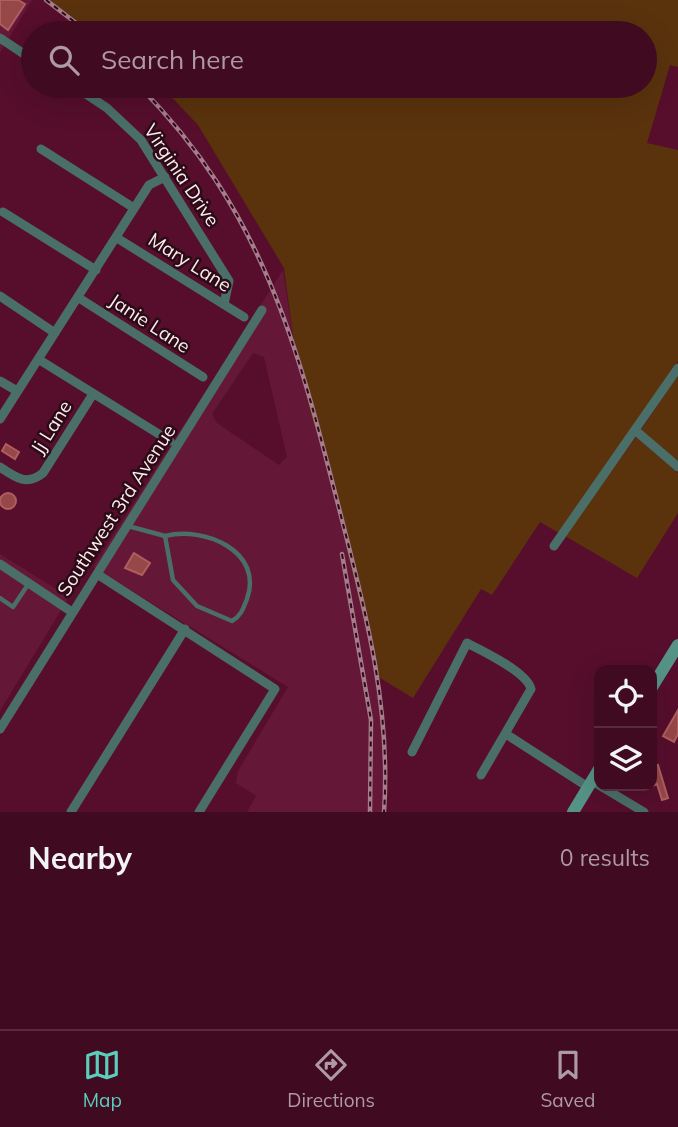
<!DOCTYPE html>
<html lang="en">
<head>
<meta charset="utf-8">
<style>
  body { margin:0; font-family:Mulish,sans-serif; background:#4b182e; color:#f1f3f6 }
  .controls { position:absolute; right:21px; bottom:21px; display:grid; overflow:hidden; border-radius:14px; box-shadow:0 7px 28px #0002 }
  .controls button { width:63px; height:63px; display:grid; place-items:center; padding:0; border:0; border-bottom:2px solid #592b3f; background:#400a21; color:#f1f3f6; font:35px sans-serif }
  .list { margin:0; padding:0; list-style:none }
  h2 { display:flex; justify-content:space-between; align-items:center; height:91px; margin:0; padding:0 28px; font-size:30px }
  h2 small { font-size:23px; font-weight:400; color:#ae9aa5 }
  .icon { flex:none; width:38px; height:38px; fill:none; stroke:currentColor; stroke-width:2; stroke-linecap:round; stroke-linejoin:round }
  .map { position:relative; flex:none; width:678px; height:812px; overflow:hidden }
  .search { position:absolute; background:#400a21; box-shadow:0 7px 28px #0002; left:21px; right:21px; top:21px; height:77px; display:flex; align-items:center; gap:18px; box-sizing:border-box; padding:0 24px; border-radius:38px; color:#ae9aa5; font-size:26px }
  .sheet { height:217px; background:#400a21 }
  nav { display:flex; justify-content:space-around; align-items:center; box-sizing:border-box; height:98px; border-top:2px solid #592b3f; background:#400a21; font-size:19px; color:#ae9aa5 }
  nav a { display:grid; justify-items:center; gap:4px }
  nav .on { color:#5bcebb }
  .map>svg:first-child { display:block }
</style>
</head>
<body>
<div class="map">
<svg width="678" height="812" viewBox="0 0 678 812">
  <rect width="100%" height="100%" fill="#560e2c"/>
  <path fill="#651738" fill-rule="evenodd" d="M0,0H32L0,53Z
    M283,270L294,342L311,416L324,453L376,669L385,741L383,812H247L256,796L236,783L238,771L288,687L93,567ZM261,305L267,309L128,531L158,473ZM253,353L264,357L287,457L279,465L217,423L212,414Z
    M0,554L69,597L0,711Z"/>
  <path fill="#5a330d" d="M48,0H678V67L670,65L647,143L678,150V361L559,533L540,522L492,595L481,589L413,698L377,676L324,453L311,416L294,342L284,268L198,125L161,86H645V33H92Z
    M678,375V462L641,430Z
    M636,437L678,473V513L637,578L565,536Z"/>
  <path fill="#964748" stroke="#af5e5e" stroke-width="2" d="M0,0H18L25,4L8,30L0,24Z
    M6,444L19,452L15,459L2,451Z
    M0 501a8 8 0 1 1 16 0a8 8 0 1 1-16 0Z
    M134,553L150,563L142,575L125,568Z
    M678,710V734L674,742L663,736Z
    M658,765L668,798L662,800L657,784L652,786V766Z"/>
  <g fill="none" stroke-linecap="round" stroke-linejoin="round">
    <path stroke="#4a6f68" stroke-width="4.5" d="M128,526L165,536L173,580L197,606L232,621C241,616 243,609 247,599C264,551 204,526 165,536
      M0,598L13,607L29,583"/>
    <path stroke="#4a6f68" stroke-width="9" d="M0,38L33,60
      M74,86L107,108L141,140L229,281L224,304
      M41,149L134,208
      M3,212L96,270
      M117,238L244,317
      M0,296L55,333
      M79,298L203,377
      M38,359L170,441
      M0,381L17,391
      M0,419L149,185L165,177
      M636,431L678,467
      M0,467C16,478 27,486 43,473L93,394
      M554,546L678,368
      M0,564L72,612
      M97,574L275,689L199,812
      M0,729L262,310
      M506,734L588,787
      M412,752L467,643C483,651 527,672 531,689L481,775
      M592,781L644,812
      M71,812L185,629"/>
    <path stroke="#569387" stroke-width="12" d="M652,687L678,645
      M573,812L599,769"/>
    <defs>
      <path id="rail" d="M46,0L89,33
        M139,86C266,214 299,352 342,520C367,616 391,712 384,812
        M342,554L371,720L370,812"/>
    </defs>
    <use href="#rail" stroke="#a87b8c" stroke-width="4.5"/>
    <use href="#rail" stroke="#2a0b16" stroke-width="2" stroke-dasharray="5" stroke-linecap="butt"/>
  </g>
  <g text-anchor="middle" stroke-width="5" stroke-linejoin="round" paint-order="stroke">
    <g font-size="19" fill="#fdebef" stroke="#2a0b16">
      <text transform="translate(182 175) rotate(56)" y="7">Virginia Drive</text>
      <text transform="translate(190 262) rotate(32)" y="7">Mary Lane</text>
      <text transform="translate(150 323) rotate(33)" y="7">Janie Lane</text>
      <text transform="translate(51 427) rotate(-58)" y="7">Jj Lane</text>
      <text transform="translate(116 510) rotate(-57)" y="7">Southwest 3rd Avenue</text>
    </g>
  </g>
</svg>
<div class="controls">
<button><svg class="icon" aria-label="locate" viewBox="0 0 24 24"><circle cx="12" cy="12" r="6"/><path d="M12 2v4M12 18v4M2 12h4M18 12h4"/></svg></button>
<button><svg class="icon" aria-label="layers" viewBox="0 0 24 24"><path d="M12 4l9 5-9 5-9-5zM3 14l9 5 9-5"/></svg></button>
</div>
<div class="search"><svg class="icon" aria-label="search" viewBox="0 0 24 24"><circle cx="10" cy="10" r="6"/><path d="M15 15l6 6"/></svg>Search here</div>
</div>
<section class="sheet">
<h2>Nearby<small>0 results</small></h2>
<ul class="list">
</ul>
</section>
<nav>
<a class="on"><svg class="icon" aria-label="map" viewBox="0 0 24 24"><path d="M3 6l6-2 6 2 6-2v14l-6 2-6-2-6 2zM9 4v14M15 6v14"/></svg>Map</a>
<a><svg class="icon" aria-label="directions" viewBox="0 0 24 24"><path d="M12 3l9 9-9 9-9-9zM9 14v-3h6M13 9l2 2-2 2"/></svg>Directions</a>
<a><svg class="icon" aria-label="saved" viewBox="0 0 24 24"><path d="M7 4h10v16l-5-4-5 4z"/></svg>Saved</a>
</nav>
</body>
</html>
